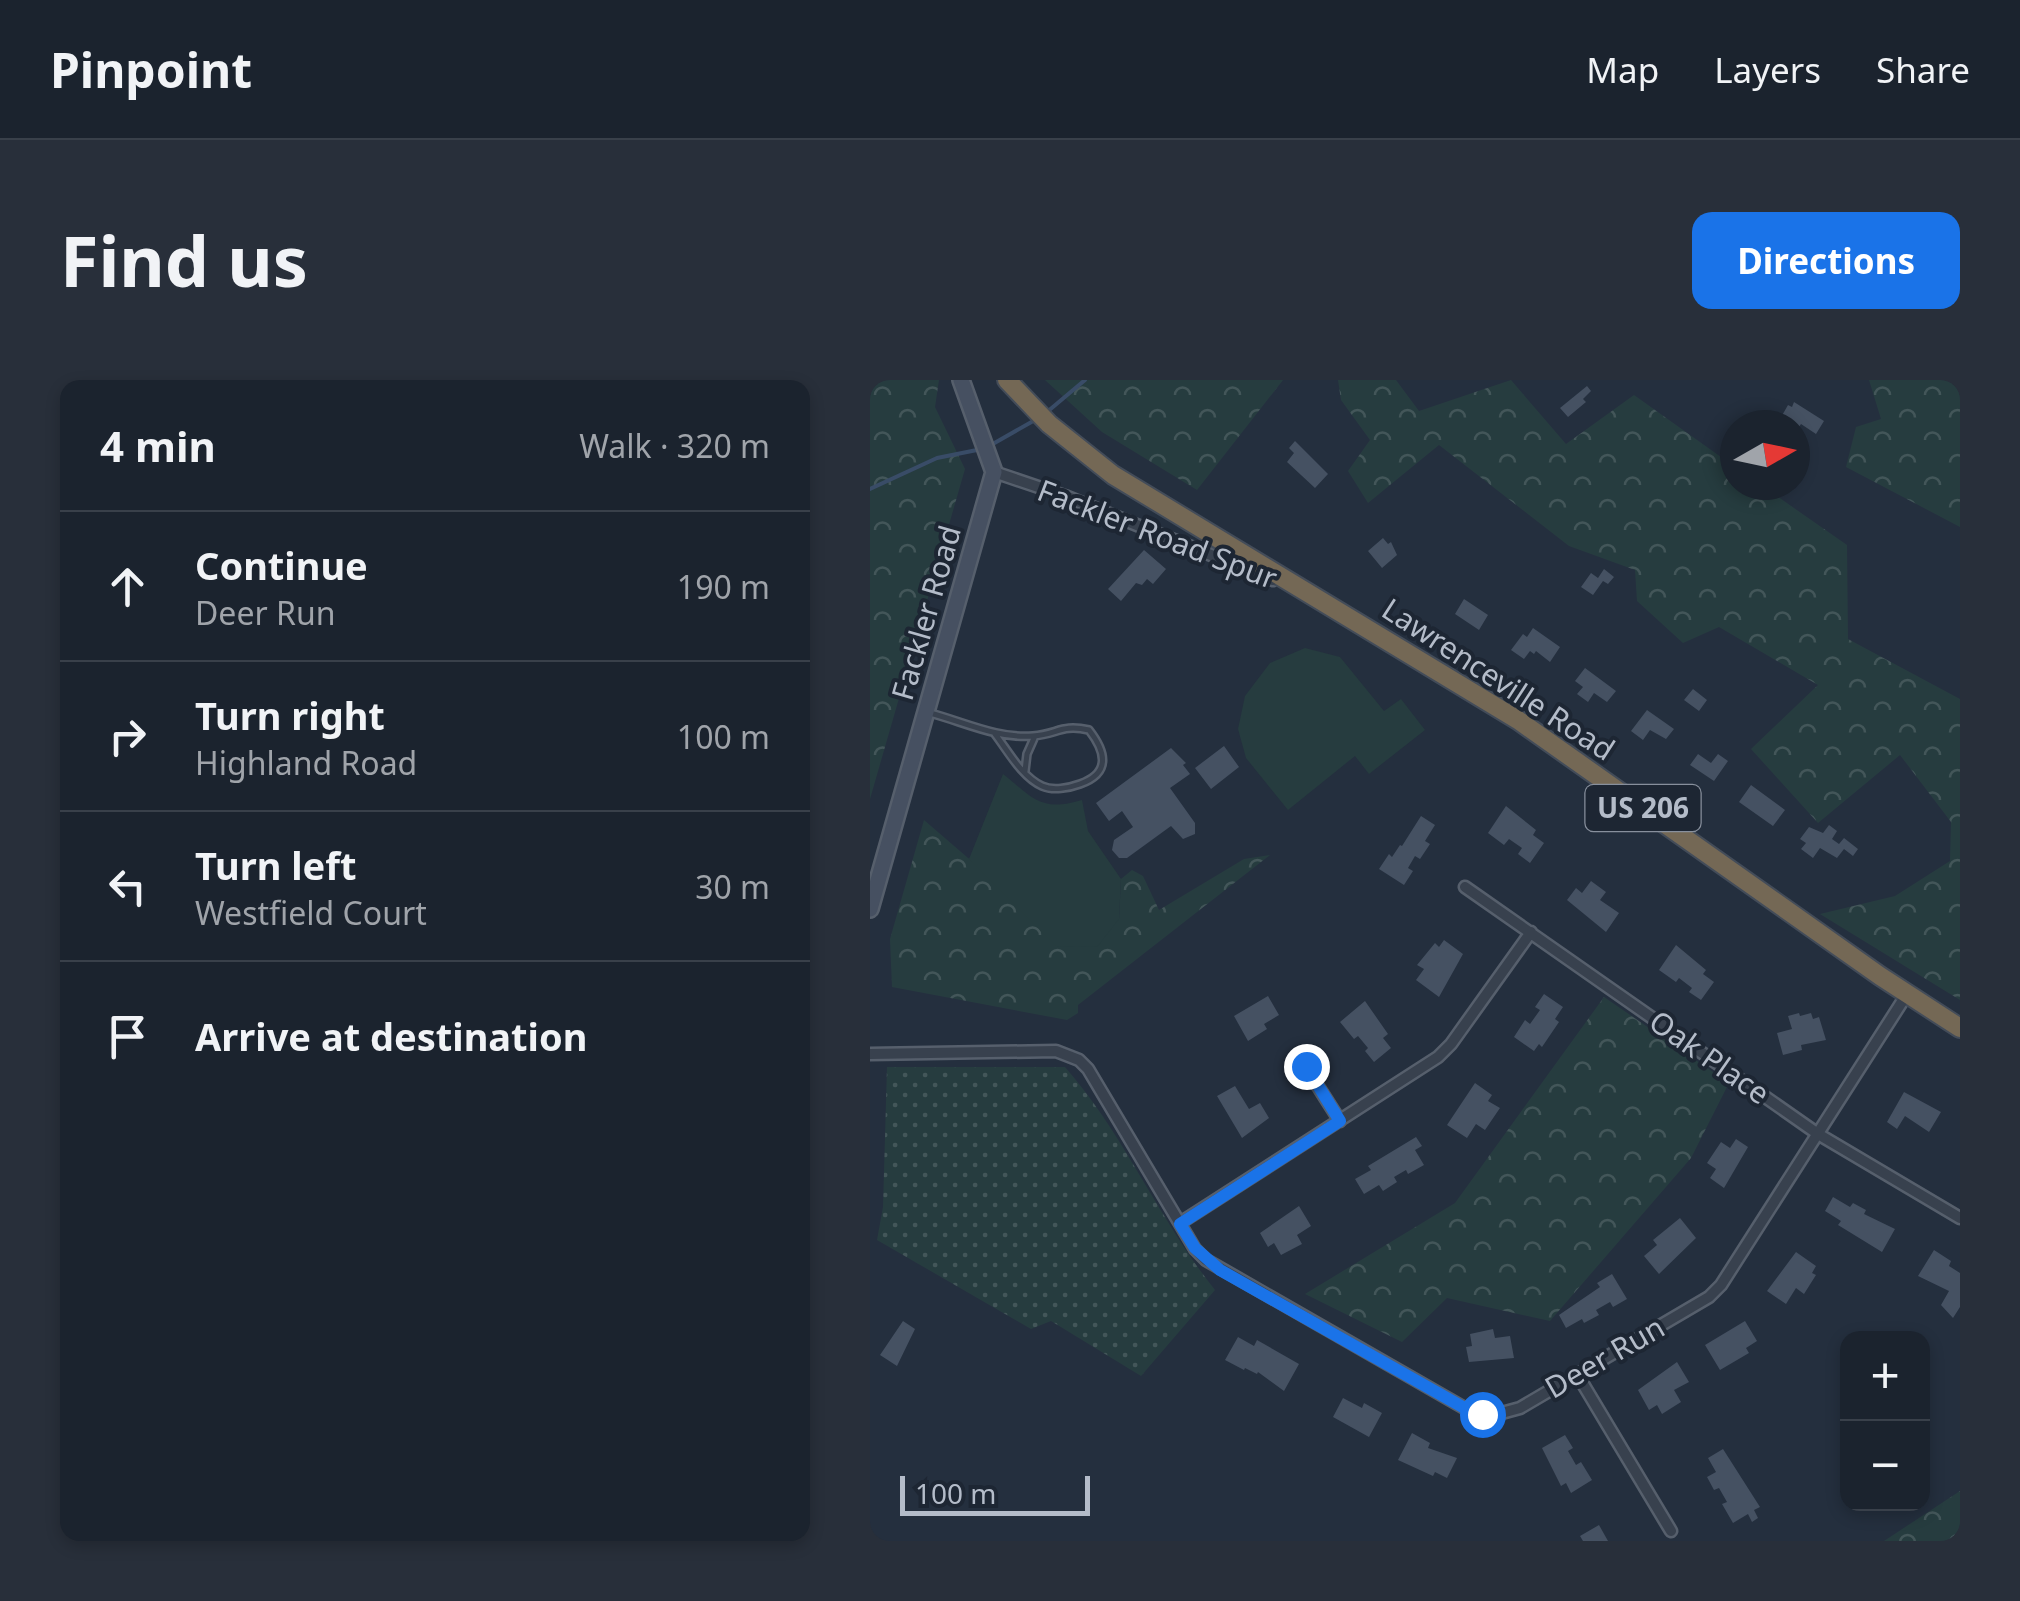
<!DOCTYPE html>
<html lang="en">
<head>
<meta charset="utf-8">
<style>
  body { margin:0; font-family:"Noto Sans",sans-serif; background:#282f3a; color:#f1f3f6 }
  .controls { position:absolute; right:30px; bottom:30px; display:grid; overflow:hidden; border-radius:20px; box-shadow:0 5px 15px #0003 }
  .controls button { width:90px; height:90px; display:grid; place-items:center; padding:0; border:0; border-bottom:2px solid #39404a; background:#1b232e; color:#f1f3f6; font:50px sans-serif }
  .compass { position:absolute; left:850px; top:30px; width:90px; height:90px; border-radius:50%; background:#1b232e; box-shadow:0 5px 15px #0003; rotate:81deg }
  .scale { position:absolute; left:30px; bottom:25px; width:190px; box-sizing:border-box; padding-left:10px; border:5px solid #b4bcc9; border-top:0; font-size:28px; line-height:35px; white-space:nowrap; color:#b4bcc9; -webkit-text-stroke:8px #1d2633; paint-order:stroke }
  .stop { position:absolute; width:30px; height:30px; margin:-22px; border:8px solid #1a73e8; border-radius:50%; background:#fff }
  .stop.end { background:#1a73e8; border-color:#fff; box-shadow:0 2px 10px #0008 }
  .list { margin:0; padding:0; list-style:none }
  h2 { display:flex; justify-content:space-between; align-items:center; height:130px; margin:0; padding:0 40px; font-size:42px }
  h2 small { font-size:32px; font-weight:400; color:#a0a4aa }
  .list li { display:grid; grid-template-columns:65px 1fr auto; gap:30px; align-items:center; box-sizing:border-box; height:150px; padding:0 40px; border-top:2px solid #39404a }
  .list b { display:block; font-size:38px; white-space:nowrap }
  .list p { margin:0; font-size:32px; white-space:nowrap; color:#a0a4aa }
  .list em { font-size:32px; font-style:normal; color:#a0a4aa }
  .icon { flex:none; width:55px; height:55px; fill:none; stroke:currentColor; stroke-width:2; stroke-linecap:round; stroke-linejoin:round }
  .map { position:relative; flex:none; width:1090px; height:1161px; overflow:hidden; border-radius:20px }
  header { display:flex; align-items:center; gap:60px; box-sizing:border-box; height:140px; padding:0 50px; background:#1b232e; border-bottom:2px solid #39404a }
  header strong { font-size:48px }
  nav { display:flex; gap:55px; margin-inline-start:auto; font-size:35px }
  .intro { display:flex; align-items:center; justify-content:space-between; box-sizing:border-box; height:240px; padding:0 60px }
  h1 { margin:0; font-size:70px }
  .button { padding:25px 45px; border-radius:20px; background:#1a73e8; color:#fff; font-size:35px; font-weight:700 }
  main { display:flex; gap:60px; padding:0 60px }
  aside { flex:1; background:#1b232e; border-radius:20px; box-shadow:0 5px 15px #0003 }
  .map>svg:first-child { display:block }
</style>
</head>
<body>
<header>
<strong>Pinpoint</strong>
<nav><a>Map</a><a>Layers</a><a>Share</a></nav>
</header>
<div class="intro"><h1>Find us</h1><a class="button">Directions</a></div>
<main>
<aside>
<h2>4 min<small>Walk · 320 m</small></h2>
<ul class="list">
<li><svg class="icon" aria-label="ahead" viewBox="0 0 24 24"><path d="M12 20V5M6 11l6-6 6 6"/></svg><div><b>Continue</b><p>Deer Run</p></div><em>190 m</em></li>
<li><svg class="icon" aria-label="right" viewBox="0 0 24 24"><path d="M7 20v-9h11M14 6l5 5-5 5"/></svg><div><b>Turn right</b><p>Highland Road</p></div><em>100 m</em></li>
<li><svg class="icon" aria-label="left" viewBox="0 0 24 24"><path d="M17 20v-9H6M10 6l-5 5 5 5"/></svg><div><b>Turn left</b><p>Westfield Court</p></div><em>30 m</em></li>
<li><svg class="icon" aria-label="arrive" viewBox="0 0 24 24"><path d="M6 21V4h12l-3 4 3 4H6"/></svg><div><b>Arrive at destination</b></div></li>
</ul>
</aside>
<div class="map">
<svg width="1090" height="1161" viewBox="0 0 1090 1161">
  <defs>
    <pattern id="grass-dots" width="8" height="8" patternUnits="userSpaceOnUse" patternTransform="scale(2.5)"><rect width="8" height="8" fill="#263c3f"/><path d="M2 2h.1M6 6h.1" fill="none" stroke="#435659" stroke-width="1.8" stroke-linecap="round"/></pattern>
    <pattern id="forest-crowns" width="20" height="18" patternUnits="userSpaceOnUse" patternTransform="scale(2.5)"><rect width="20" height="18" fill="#263c3f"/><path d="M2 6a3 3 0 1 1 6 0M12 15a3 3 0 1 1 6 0" fill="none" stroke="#435659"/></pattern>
  </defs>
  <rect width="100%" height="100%" fill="#242f3e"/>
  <path fill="url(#grass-dots)" d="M17,687H195C254,754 289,840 345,910L271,996L181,941L161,949L7,860L13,827Z"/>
  <path fill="url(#forest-crowns)" d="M0,0H69L65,27L95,89L0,419Z
    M175,0H413L327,110L232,52Z
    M468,0H526L549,31L641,0L696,64L764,15L865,87V105H891L977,165L978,259L1090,319V620L950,534L1025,516L1080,481L1081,442L1030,375L948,443L881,369L948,305L849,247L813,263L767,221L765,190L699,166L569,65L498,123L478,91L500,60L471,20Z
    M999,0H1090V147L976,87L986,47L1011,39Z
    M54,440L112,490L249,539L251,499L262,490L273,496L289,530L374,479L400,475L208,625V633L197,640L22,607L20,559Z
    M734,617L859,703L821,778L680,941L577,918L532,962L435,914L585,823Z
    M1090,1111V1161H1014Z"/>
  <path fill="#263c3f" d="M435,268L470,277L514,331L531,319L555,350L499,394L485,376L418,430L376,378L368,349L375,316L400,283Z
    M133,394C164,419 171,432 212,420L218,451L251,499L249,539L227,567L186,566L99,479Z"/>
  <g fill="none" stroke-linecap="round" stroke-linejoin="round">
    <path stroke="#394c67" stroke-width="4" d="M177,32L215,0
      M121,65L165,40
      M0,109L67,78L112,69"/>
  </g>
  <path fill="#455162" d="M717,6L721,11L713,19L716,22L698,37L690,28Z
    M924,22L954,41L946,54L931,44L925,53V45L912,43L910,39L918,25L922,27Z
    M425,61L458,94L445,108L417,82L424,73L419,68Z
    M513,158L518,164L521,162L527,175L512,188L498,171Z
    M274,170L296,189L283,204L277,199L272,205L266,203L251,221L238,209Z
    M734,189L744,197L738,204L733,201L723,215L711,207L721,193L728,198Z
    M594,219L618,235L609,250L585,234Z
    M663,248L690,267L680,282L666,271L664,274L660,271L654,279L641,270L653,254L657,257Z
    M715,288L746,311L737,322L724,313L718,322L707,314L713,307L705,301Z
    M823,309L837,320L829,331L814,320Z
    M777,330L804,349L796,359L780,350L773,360L761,351Z
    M354,366L369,387L341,409L325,388Z
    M301,368L316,383L313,385L320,394L300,408L325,443V454L313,459L301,446L257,478H249L242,470L244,460L263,447L252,431L239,441L226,423Z
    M828,374L841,383L848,374L858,381L844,401L820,385Z
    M881,405L915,430L903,446L869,422Z
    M636,426L666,450L663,455L674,463L660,483L648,474L652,468L639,459L634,465L618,453Z
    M551,436L565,445L555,461L560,464L550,479L545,476L538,488L543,491L534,505L509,489L519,474L522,477L530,465L532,466Z
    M959,445L967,451L962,459L969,464L974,458L988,469L983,476L974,469L967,478L950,468L943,478L931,469L936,463L930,459L939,447L953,453Z
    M721,501L736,512L730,520L749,533L736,552L697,520L706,508L712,513Z
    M574,560L593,574L569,617L546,600L554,589L547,585L565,563L569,567Z
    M806,565L836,590L833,594L844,602L831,620L819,612L822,608L809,598L806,602L789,590Z
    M674,614L693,627L685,639L689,642L672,667L669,664L664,671L644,657L655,640L660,644L670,630L665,627Z
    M398,616L409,635L394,644L397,649L378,661L364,636Z
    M495,621L518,654L513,658L521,668L504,682L495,671L498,668L488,656L484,659L470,642Z
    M929,633L930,636L941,633L943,639L949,637L956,660L931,665L932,670L913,675L907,653L922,649L918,636Z
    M605,703L622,715L618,721L630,728L615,750L606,744L597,758L577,745Z
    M365,706L379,729L390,723L399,738L372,758L347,716Z
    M1034,712L1071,732L1059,752L1035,736L1027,749L1017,742Z
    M546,757L552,766L545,770L554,785L538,794L536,790L524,797L527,802L513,811L509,805L494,814L485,799L501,790L498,786Z
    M866,759L878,767L854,808L840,798L846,789L837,783L851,762L860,768Z
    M963,817L980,827L983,823L996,830L994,834L1025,849L1012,872L968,845L971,841L955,831Z
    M429,826L441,846L427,855L432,864L411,875L404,863L398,867L390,853Z
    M810,838L826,858L789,894L774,876L787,865L783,860Z
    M1064,870L1081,881L1079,886L1090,893V927L1083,938L1071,925L1079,911L1048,896Z
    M926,872L946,886L942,893L946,895L934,914L926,908L916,924L897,911Z
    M742,894L757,919L743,927L740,922L726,930L729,935L714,943L712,939L696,948L689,935L730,907L727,903Z
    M33,941L45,949L27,986L10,975Z
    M875,941L887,961L876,968L879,973L850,990L835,965Z
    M623,949L625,958L640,956L644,978L599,982L596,967L602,966L600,954Z
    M368,957L384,966L387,960L429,984L414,1011L388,992L387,994L375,988L374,990L355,980Z
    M807,982L819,1002L804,1010L811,1022L792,1034L787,1025L779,1030L768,1010Z
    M473,1018L492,1028L494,1023L512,1033L499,1057L463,1037Z
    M542,1053L560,1063L558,1068L587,1078L577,1098L565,1092L563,1096L528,1080Z
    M695,1055L703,1068L698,1071L706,1085L711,1082L722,1100L701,1113L696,1103L691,1106L672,1068Z
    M853,1069L890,1127L884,1130L888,1138L882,1142L878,1134L863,1143L852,1124L857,1122L849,1108L844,1110L837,1097L846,1092L838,1078Z
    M729,1145L738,1161H713L710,1156Z"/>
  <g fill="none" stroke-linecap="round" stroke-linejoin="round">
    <defs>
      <path id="lane" d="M60,333C94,342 128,359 163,356C188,354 191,344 219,350C236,372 241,393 210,404C199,408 183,411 172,406C152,397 138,371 125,354
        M155,391L157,374L165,356"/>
      <path id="street" d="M124,92L195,116L403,200
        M595,507L948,754L1090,838
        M0,674L186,671L209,680L218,689L325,869L336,880L598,1030L628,1034L650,1028L839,917L851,905L1037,614
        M435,686L470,741
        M310,843L568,677L581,664L661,552
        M707,994L801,1151"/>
      <path id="secondary" d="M0,529L124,92L91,0"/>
      <path id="highway" d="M137,0L179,44L243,95L648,340L1010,596L1090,648"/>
    </defs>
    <use href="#lane" stroke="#565f6c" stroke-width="10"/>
    <use href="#street" stroke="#565f6c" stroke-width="15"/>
    <use href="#secondary" stroke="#565f6c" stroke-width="20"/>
    <use href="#highway" stroke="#434c59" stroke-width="22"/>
    <use href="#lane" stroke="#38414e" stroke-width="5"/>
    <use href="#street" stroke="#38414e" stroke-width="10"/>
    <use href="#secondary" stroke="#465061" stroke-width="15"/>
    <use href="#highway" stroke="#746855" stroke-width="18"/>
  </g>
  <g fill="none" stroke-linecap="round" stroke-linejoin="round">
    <path stroke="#1a73e8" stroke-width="12" d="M436,686L470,741L310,844L325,868L350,890L598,1030L612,1034"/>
  </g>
  <g text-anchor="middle" stroke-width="8" stroke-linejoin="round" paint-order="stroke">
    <rect fill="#1d2633" stroke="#878f9c" stroke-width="2.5" x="715.5" y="405" width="115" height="46" rx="8"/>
    <g font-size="28" font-weight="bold" fill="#b4bcc9">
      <text x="773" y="438">US 206</text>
    </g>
    <g font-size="30" fill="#b4bcc9" stroke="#1d2633">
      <text transform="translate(287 155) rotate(21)" y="10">Fackler Road Spur</text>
      <text transform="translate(57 233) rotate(-74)" y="10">Fackler Road</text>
      <text transform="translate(628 300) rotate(33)" y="10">Lawrenceville Road</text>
      <text transform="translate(839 678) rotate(35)" y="10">Oak Place</text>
      <text transform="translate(735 978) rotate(-30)" y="10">Deer Run</text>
    </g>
  </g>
</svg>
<div class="controls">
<button>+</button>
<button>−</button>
</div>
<svg class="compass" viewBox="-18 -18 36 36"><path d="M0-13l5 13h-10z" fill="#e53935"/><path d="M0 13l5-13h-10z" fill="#a0a4aa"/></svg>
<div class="scale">100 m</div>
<div class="stop" style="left:612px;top:1034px"></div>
<div class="stop end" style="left:436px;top:686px"></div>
</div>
</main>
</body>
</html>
